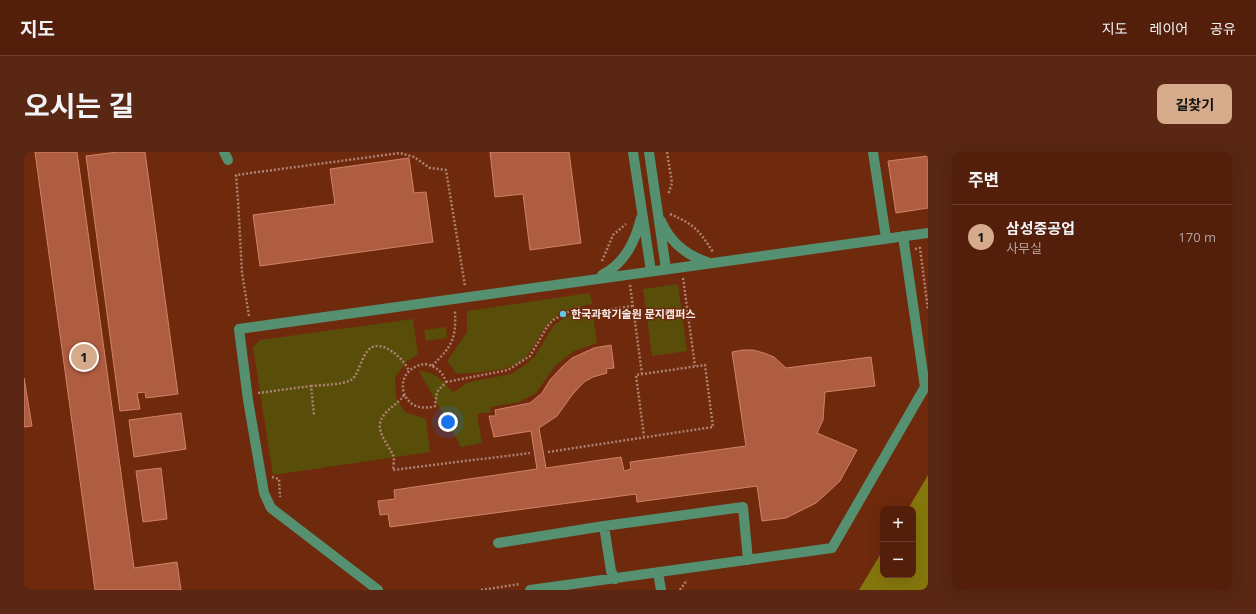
<!DOCTYPE html>
<html lang="ko">
<head>
<meta charset="utf-8">
<style>
  body { margin:0; font-family:"Open Sans","Noto Sans KR",sans-serif; background:#592713; color:#f1f3f6 }
  .controls { position:absolute; right:12px; bottom:12px; display:grid; overflow:hidden; border-radius:8px; box-shadow:0 4px 16px #0002 }
  .controls button { width:36px; height:36px; display:grid; place-items:center; padding:0; border:0; border-bottom:1px solid #693d2b; background:#531f0a; color:#f1f3f6; font:20px sans-serif }
  .you { position:absolute; left:424px; top:270px; width:14px; height:14px; margin:-10px; border:3px solid #fff; border-radius:50%; background:#1a73e8; box-shadow:0 0 0 6px #1a73e833 }
  .badge { display:grid; place-items:center; width:26px; height:26px; border-radius:50%; background:#d6ab8b; color:#111; font-size:13px; font-weight:700 }
  .pin { position:absolute; translate:-50% -50%; border:2px solid #fff; box-shadow:0 1px 4px #0006 }
  .list { margin:0; padding:0; list-style:none }
  h2 { display:flex; justify-content:space-between; align-items:center; height:52px; margin:0; padding:0 16px; font-size:17px }
  h2 small { font-size:13px; font-weight:400; color:#b5a29c }
  .list li { display:grid; grid-template-columns:26px 1fr auto; gap:12px; align-items:center; box-sizing:border-box; height:64px; padding:0 16px; border-top:1px solid #693d2b }
  .list b { display:block; font-size:15px; white-space:nowrap }
  .list p { margin:0; font-size:13px; white-space:nowrap; color:#b5a29c }
  .list em { font-size:13px; font-style:normal; color:#b5a29c }
  .map { position:relative; flex:none; width:904px; height:438px; overflow:hidden; border-radius:8px }
  header { display:flex; align-items:center; gap:24px; box-sizing:border-box; height:56px; padding:0 20px; background:#531f0a; border-bottom:1px solid #693d2b }
  header strong { font-size:19px }
  nav { display:flex; gap:22px; margin-inline-start:auto; font-size:14px }
  .intro { display:flex; align-items:center; justify-content:space-between; box-sizing:border-box; height:96px; padding:0 24px }
  h1 { margin:0; font-size:28px }
  .button { padding:10px 18px; border-radius:8px; background:#d6ab8b; color:#111; font-size:14px; font-weight:700 }
  main { display:flex; gap:24px; padding:0 24px }
  aside { flex:1; background:#531f0a; border-radius:8px; box-shadow:0 4px 16px #0002 }
  .map>svg:first-child { display:block }
</style>
</head>
<body>
<header>
<strong>지도</strong>
<nav><a>지도</a><a>레이어</a><a>공유</a></nav>
</header>
<div class="intro"><h1>오시는 길</h1><a class="button">길찾기</a></div>
<main>
<div class="map">
<svg width="904" height="438" viewBox="0 0 904 438">
  <rect width="100%" height="100%" fill="#6f290d"/>
  <path fill="#594e09" d="M654,132L663,199L628,204L619,137Z
    M566,141L568,152C543,156 528,163 515,185C510,193 506,202 499,208C481,221 454,220 433,222L423,209L443,180V159Z
    M568,156L573,191L550,199L531,214L512,241L495,250L466,255L467,260L453,262L458,291L437,295L395,219C413,220 417,228 429,240L445,230L487,222L501,213L511,204L530,173L544,164Z
    M389,167L394,203L383,209L371,225L372,246L381,260L402,267L406,300L249,323L229,195L236,188Z
    M422,175L423,186L402,189L400,178Z"/>
  <path fill="#86770c" d="M904,323V438H835L859,398V423H889V357H884Z"/>
  <path fill="#af5d40" stroke="#d18266" d="M11,0H53L110,416L153,410L157,438H71Z
    M93,0H121L154,242L122,246L121,240L113,241L116,257L96,259L62,4Z
    M466,0H545L557,91L506,98L499,42L471,45Z
    M904,4V56L872,61L864,9Z
    M385,6L390,41L402,40L409,90L236,114L229,63L311,52L306,17Z
    M587,193L590,216L582,217L583,221L569,225L560,230L548,243L533,264L515,276L522,316L597,305L600,319L607,317L606,310L722,294L708,200L719,198H729L740,201L750,205L762,216L847,205L851,234L801,240L799,268L793,281L833,298L816,329L802,342L792,351L762,366L738,369L733,334L613,350L612,342L366,375L364,362L356,363L354,349L371,347L370,338L513,317L507,279L470,285L465,264H472L471,258L506,251L518,241L526,228L538,215L548,206L570,196Z
    M0,226L8,274L0,275Z
    M157,261L162,297L110,305L105,268Z
    M137,316L143,367L119,370L112,319Z"/>
  <g fill="none" stroke-linecap="round" stroke-linejoin="round">
    <path stroke="#ac8271" stroke-width="2.5" stroke-dasharray="2 2" stroke-linecap="butt" d="M643,0L648,31L644,43
      M646,62C671,73 675,78 689,100
      M891,97L896,96L904,158
      M578,109L589,83L602,72
      M659,126L671,214
      M606,133L618,222
      M225,164L218,121L214,48L212,23L376,1L390,5L406,16L422,18L441,134
      M401,212C412,214 418,219 422,230L413,240L411,254C376,265 365,217 401,212Z
      M408,214C429,193 432,187 431,158
      M422,230L484,218L506,204L523,175L529,168L548,158L555,156L552,163L608,154
      M287,234C298,233 317,233 327,228C339,221 337,183 364,197C373,202 381,210 385,219
      M234,241L287,234L290,263
      M380,243C374,253 360,257 356,271C354,282 365,294 369,303C371,307 369,314 369,318L506,301
      M524,300L689,275L681,213L612,223L620,284
      M248,325L255,327L256,345
      M457,438L496,432
      M656,438L663,428"/>
    <path stroke="#559071" stroke-width="10" d="M200,0L204,8
      M609,0L627,119
      M625,0L642,117
      M849,0L862,86
      M637,69C646,90 662,103 683,110
      M578,123C601,111 611,90 617,66
      M580,374L587,419L591,427
      M474,391L580,374L719,355L724,408
      M634,420L637,438
      M354,438L247,356L240,341L224,248L215,177L904,81
      M506,438L808,396L901,235L879,84"/>
  </g>
  <circle fill="#5cc7e7" stroke="#6f290d" stroke-width="1.5" cx="539" cy="162" r="4"/>
  <g text-anchor="middle" stroke-width="3" stroke-linejoin="round" paint-order="stroke">
    <g font-size="11" font-weight="bold" fill="#f9f0ed" stroke="#6f290d" text-anchor="start">
      <text x="547" y="166">한국과학기술원 문지캠퍼스</text>
    </g>
  </g>
</svg>
<div class="controls">
<button>+</button>
<button>−</button>
</div>
<div class="you"></div>
<div class="pin badge" style="left:60px;top:205px">1</div>
</div>
<aside>
<h2>주변<small></small></h2>
<ul class="list">
<li><span class="badge">1</span><div><b>삼성중공업</b><p>사무실</p></div><em>170 m</em></li>
</ul>
</aside>
</main>
</body>
</html>
